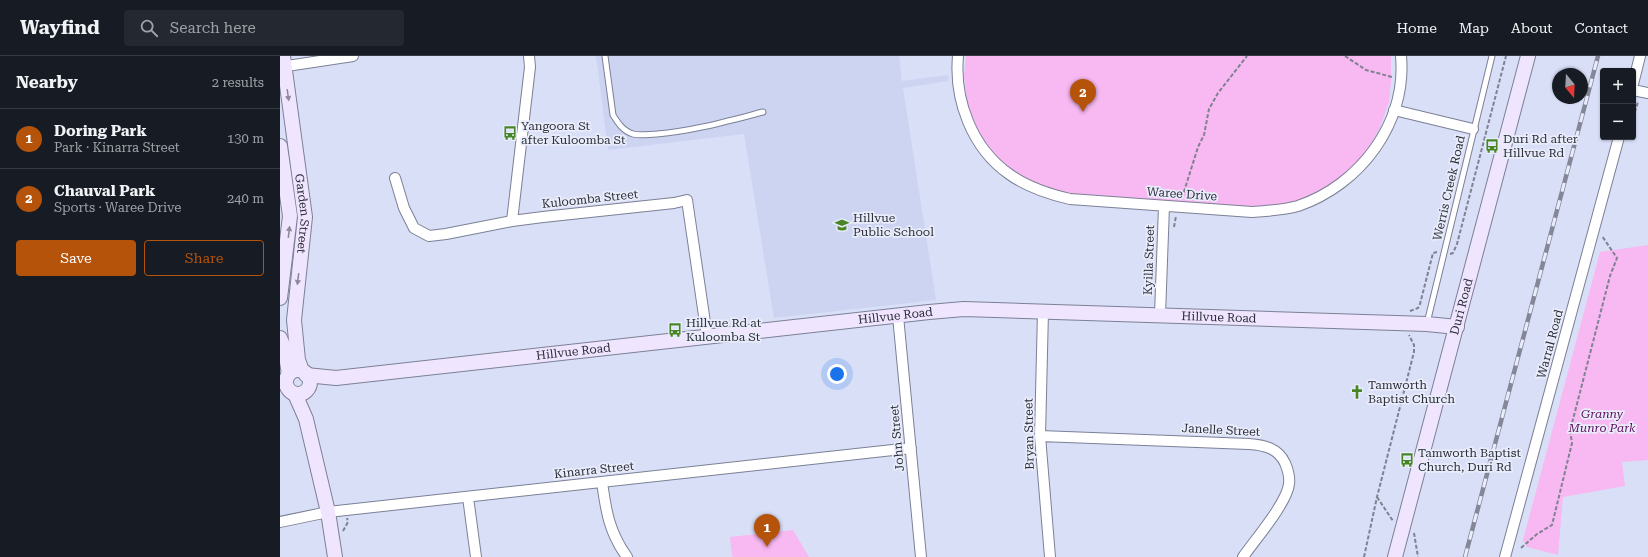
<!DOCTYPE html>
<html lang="en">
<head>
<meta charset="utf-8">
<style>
  body { margin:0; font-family:"Roboto Serif",serif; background:#242831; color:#f1f3f6 }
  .controls { position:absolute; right:12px; top:12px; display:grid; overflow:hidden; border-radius:4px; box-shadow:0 1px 3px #0004 }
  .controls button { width:36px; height:36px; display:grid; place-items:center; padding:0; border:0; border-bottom:1px solid #363941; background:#171b24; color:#f1f3f6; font:20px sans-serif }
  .compass { position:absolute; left:1272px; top:12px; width:36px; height:36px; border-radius:50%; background:#171b24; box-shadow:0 1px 3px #0004; rotate:162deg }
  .you { position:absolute; left:557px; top:318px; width:14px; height:14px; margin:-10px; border:3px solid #fff; border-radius:50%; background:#1a73e8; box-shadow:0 0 0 6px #1a73e833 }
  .badge { display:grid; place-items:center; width:26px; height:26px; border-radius:50%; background:#b45309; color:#fff; font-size:13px; font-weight:700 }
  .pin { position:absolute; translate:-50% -33px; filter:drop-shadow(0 1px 2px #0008) }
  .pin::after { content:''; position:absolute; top:21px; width:14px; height:12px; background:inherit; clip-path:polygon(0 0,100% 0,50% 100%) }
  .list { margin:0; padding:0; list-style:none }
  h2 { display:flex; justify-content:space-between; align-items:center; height:52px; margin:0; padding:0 16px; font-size:17px }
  h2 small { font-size:13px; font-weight:400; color:#9ea1a6 }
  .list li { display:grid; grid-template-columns:26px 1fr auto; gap:12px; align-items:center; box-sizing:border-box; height:60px; padding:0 16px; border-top:1px solid #363941 }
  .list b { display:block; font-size:15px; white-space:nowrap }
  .list p { margin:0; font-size:13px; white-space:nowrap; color:#9ea1a6 }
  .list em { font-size:13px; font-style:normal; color:#9ea1a6 }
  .actions { display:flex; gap:8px; padding:12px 16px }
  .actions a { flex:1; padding:9px 0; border:1px solid #b45309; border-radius:4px; text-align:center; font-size:14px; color:#b45309 }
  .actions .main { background:#b45309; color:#fff }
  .icon { flex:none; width:22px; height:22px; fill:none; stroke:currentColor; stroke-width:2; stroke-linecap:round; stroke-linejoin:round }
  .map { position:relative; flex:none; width:1368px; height:501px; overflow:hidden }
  header { display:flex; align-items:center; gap:24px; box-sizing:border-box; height:56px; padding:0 20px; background:#171b24; border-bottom:1px solid #363941 }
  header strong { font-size:19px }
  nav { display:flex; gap:22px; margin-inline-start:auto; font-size:14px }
  .search { width:280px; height:36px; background:#242831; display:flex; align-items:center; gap:10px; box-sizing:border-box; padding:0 14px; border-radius:4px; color:#9ea1a6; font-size:15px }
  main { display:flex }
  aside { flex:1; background:#171b24 }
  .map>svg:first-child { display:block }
</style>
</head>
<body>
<header>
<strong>Wayfind</strong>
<div class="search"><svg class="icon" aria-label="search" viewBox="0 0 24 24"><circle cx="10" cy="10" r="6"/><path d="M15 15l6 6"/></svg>Search here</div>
<nav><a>Home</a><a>Map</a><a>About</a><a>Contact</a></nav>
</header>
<main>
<aside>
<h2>Nearby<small>2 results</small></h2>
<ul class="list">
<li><span class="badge">1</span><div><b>Doring Park</b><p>Park · Kinarra Street</p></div><em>130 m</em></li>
<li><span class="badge">2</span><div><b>Chauval Park</b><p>Sports · Waree Drive</p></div><em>240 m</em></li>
</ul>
<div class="actions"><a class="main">Save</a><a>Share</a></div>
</aside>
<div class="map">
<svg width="1368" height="501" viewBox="0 0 1368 501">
  <rect width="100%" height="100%" fill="#d9dff7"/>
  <path fill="#cdd4f2" d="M316,0H619L622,25L668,19L669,25L623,32L656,244L494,262L464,78L328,94Z"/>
  <path fill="#f8b8f1" d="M686,0H1111V25L1109,46L1100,71L1087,95L1066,120L1037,139L1006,151L971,155L781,139L734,118L715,100L705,88L697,72L688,50L684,21Z
    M1368,189V404L1342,406L1345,430L1283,441L1278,499L1247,491L1243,484L1320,196Z
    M513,474L529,501H454L452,500L450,481Z"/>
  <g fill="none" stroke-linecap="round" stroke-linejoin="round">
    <defs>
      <path id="lane" d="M325,0L333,59C338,67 343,75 353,78C360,80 370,78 377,78C413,75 448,65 483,56
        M1147,267L1212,0"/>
      <path id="street" d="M678,0C674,44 692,92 729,118C747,131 768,138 790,143L972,156C988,155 1003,154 1018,150C1080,129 1127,67 1121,0
        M0,11L73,0
        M1353,28L1360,0
        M1353,34L1368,37
        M1114,54L1193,73
        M115,122L124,152L134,172L149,180L166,178L232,165L263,161L394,147L407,144L427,280
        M232,165L250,11L249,0
        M763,255L760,380L770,501
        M880,259L884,150
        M618,260L641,501
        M760,380L969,388C984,389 998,392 1005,407C1008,414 1010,421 1009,428C1007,447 974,485 963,501
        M322,426C326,455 329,476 347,501
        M188,441L196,501
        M0,466L48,456L631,392
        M1225,501L1339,81"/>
      <g id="secondary">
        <path id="s1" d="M3,0L25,161L14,264L18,304L22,315"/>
        <path d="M0,90L10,160L0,242"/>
        <path d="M0,282L5,294L9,318"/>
        <circle cx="18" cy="326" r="12"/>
        <path id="s2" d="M26,319L56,322L649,256L684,253L1147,268L1177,271"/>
        <path d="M15,338L26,363L48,456L55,501"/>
        <path id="s3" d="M1115,501L1248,0"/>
      </g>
    </defs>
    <use href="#lane" stroke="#7b8096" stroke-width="7"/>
    <use href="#street" stroke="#7b8096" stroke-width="12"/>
    <use href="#secondary" stroke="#7b8096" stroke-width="16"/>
    <path stroke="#7e8292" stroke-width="2" stroke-dasharray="4 2" stroke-linecap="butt" d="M1065,0L1086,14L1112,21
      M1353,62L1358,46H1359
      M902,142L918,91L924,79L929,53L938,37L967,0
      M894,171L896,160
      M1170,198L1173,197L1177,188L1226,0
      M1130,255L1138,252L1140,248L1153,197L1157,196
      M1097,441L1113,465
      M63,475L68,466L67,462
      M1134,477L1138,501
      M1241,492L1257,478L1272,469L1292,387L1290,375L1330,220L1337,202L1322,180
      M1084,501L1097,441L1134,296V289L1129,279"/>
    <use href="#lane" stroke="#fff" stroke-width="5"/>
    <use href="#street" stroke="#fff" stroke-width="10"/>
    <use href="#secondary" stroke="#f0e5ff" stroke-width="14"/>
    <defs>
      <path id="rail" d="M1185,501L1318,0"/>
    </defs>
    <use href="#rail" stroke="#838798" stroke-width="4.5"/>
    <use href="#rail" stroke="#e9ecfb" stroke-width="3" stroke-dasharray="9" stroke-linecap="butt"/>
  </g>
  <defs><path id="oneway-solid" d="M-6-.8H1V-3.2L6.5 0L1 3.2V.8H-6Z"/></defs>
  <g fill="#8e8a9c">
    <use href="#oneway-solid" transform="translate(8 39) rotate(82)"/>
    <use href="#oneway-solid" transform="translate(9 176) rotate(-83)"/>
    <use href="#oneway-solid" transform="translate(18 223) rotate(97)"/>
  </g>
  <defs>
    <symbol id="bus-bare" viewBox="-9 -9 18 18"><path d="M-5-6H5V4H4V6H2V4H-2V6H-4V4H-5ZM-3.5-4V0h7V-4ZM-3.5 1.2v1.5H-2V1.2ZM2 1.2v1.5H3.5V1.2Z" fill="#488625" stroke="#e9ecfb" stroke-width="2.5" paint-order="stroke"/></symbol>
    <symbol id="school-bare" viewBox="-9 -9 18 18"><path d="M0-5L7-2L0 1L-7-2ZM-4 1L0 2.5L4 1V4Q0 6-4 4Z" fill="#488625" stroke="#e9ecfb" stroke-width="2.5" paint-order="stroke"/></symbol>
    <symbol id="church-bare" viewBox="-9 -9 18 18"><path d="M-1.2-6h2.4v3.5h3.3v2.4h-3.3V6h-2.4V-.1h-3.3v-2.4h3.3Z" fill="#488625" stroke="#e9ecfb" stroke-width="2.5" paint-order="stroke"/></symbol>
  </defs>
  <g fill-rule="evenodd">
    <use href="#bus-bare" x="220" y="67" width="20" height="20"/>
    <use href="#bus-bare" x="1202" y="80" width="20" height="20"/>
    <use href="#school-bare" x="552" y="159" width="20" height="20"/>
    <use href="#bus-bare" x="385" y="264" width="20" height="20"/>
    <use href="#church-bare" x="1067" y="326" width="20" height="20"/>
    <use href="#bus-bare" x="1117" y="394" width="20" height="20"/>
  </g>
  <g text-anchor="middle" stroke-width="3.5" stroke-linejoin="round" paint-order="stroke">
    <g font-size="12" fill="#2c2e38" stroke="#e9ecfb" text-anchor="start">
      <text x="241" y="74">Yangoora St<tspan x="241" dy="14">after Kuloomba St</tspan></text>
      <text x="1223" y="87">Duri Rd after<tspan x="1223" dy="14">Hillvue Rd</tspan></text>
      <text x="573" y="166">Hillvue<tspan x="573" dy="14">Public School</tspan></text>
      <text x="406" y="271">Hillvue Rd at<tspan x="406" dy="14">Kuloomba St</tspan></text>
      <text x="1088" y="333">Tamworth<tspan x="1088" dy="14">Baptist Church</tspan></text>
      <text x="1138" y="401">Tamworth Baptist<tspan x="1138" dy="14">Church, Duri Rd</tspan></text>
    </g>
    <g font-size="12" fill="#2c2e38" stroke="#e9ecfb">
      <text transform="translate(1169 132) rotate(-77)" y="4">Werris Creek Road</text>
      <text transform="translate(902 138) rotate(4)" y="4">Waree Drive</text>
      <text transform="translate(310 143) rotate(-6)" y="4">Kuloomba Street</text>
      <text dy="4" stroke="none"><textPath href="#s1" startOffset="159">Garden Street</textPath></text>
      <text transform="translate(869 204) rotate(-88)" y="4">Kyilla Street</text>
      <text dy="4" stroke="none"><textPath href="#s3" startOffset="259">Duri Road</textPath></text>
      <text dy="4" stroke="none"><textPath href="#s2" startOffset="593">Hillvue Road</textPath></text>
      <text dy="4" stroke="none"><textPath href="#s2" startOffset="917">Hillvue Road</textPath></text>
      <text transform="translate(1270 288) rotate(-75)" y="4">Warral Road</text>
      <text dy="4" stroke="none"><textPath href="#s2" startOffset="269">Hillvue Road</textPath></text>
      <text transform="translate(941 374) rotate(3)" y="4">Janelle Street</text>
      <text transform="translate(749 378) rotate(-91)" y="4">Bryan Street</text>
      <text transform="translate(617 382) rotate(-95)" y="4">John Street</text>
      <text transform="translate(314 414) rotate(-6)" y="4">Kinarra Street</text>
    </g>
    <g font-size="12" font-style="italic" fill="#5d0b5a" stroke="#e9ecfb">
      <text x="1322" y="362">Granny<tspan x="1322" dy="14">Munro Park</tspan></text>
    </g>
  </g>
</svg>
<div class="controls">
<button>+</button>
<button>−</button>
</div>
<svg class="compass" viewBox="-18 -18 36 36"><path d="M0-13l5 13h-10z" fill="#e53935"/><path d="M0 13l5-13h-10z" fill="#9ea1a6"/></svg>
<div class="you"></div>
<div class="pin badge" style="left:487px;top:491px">1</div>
<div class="pin badge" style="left:803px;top:56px">2</div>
</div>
</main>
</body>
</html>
